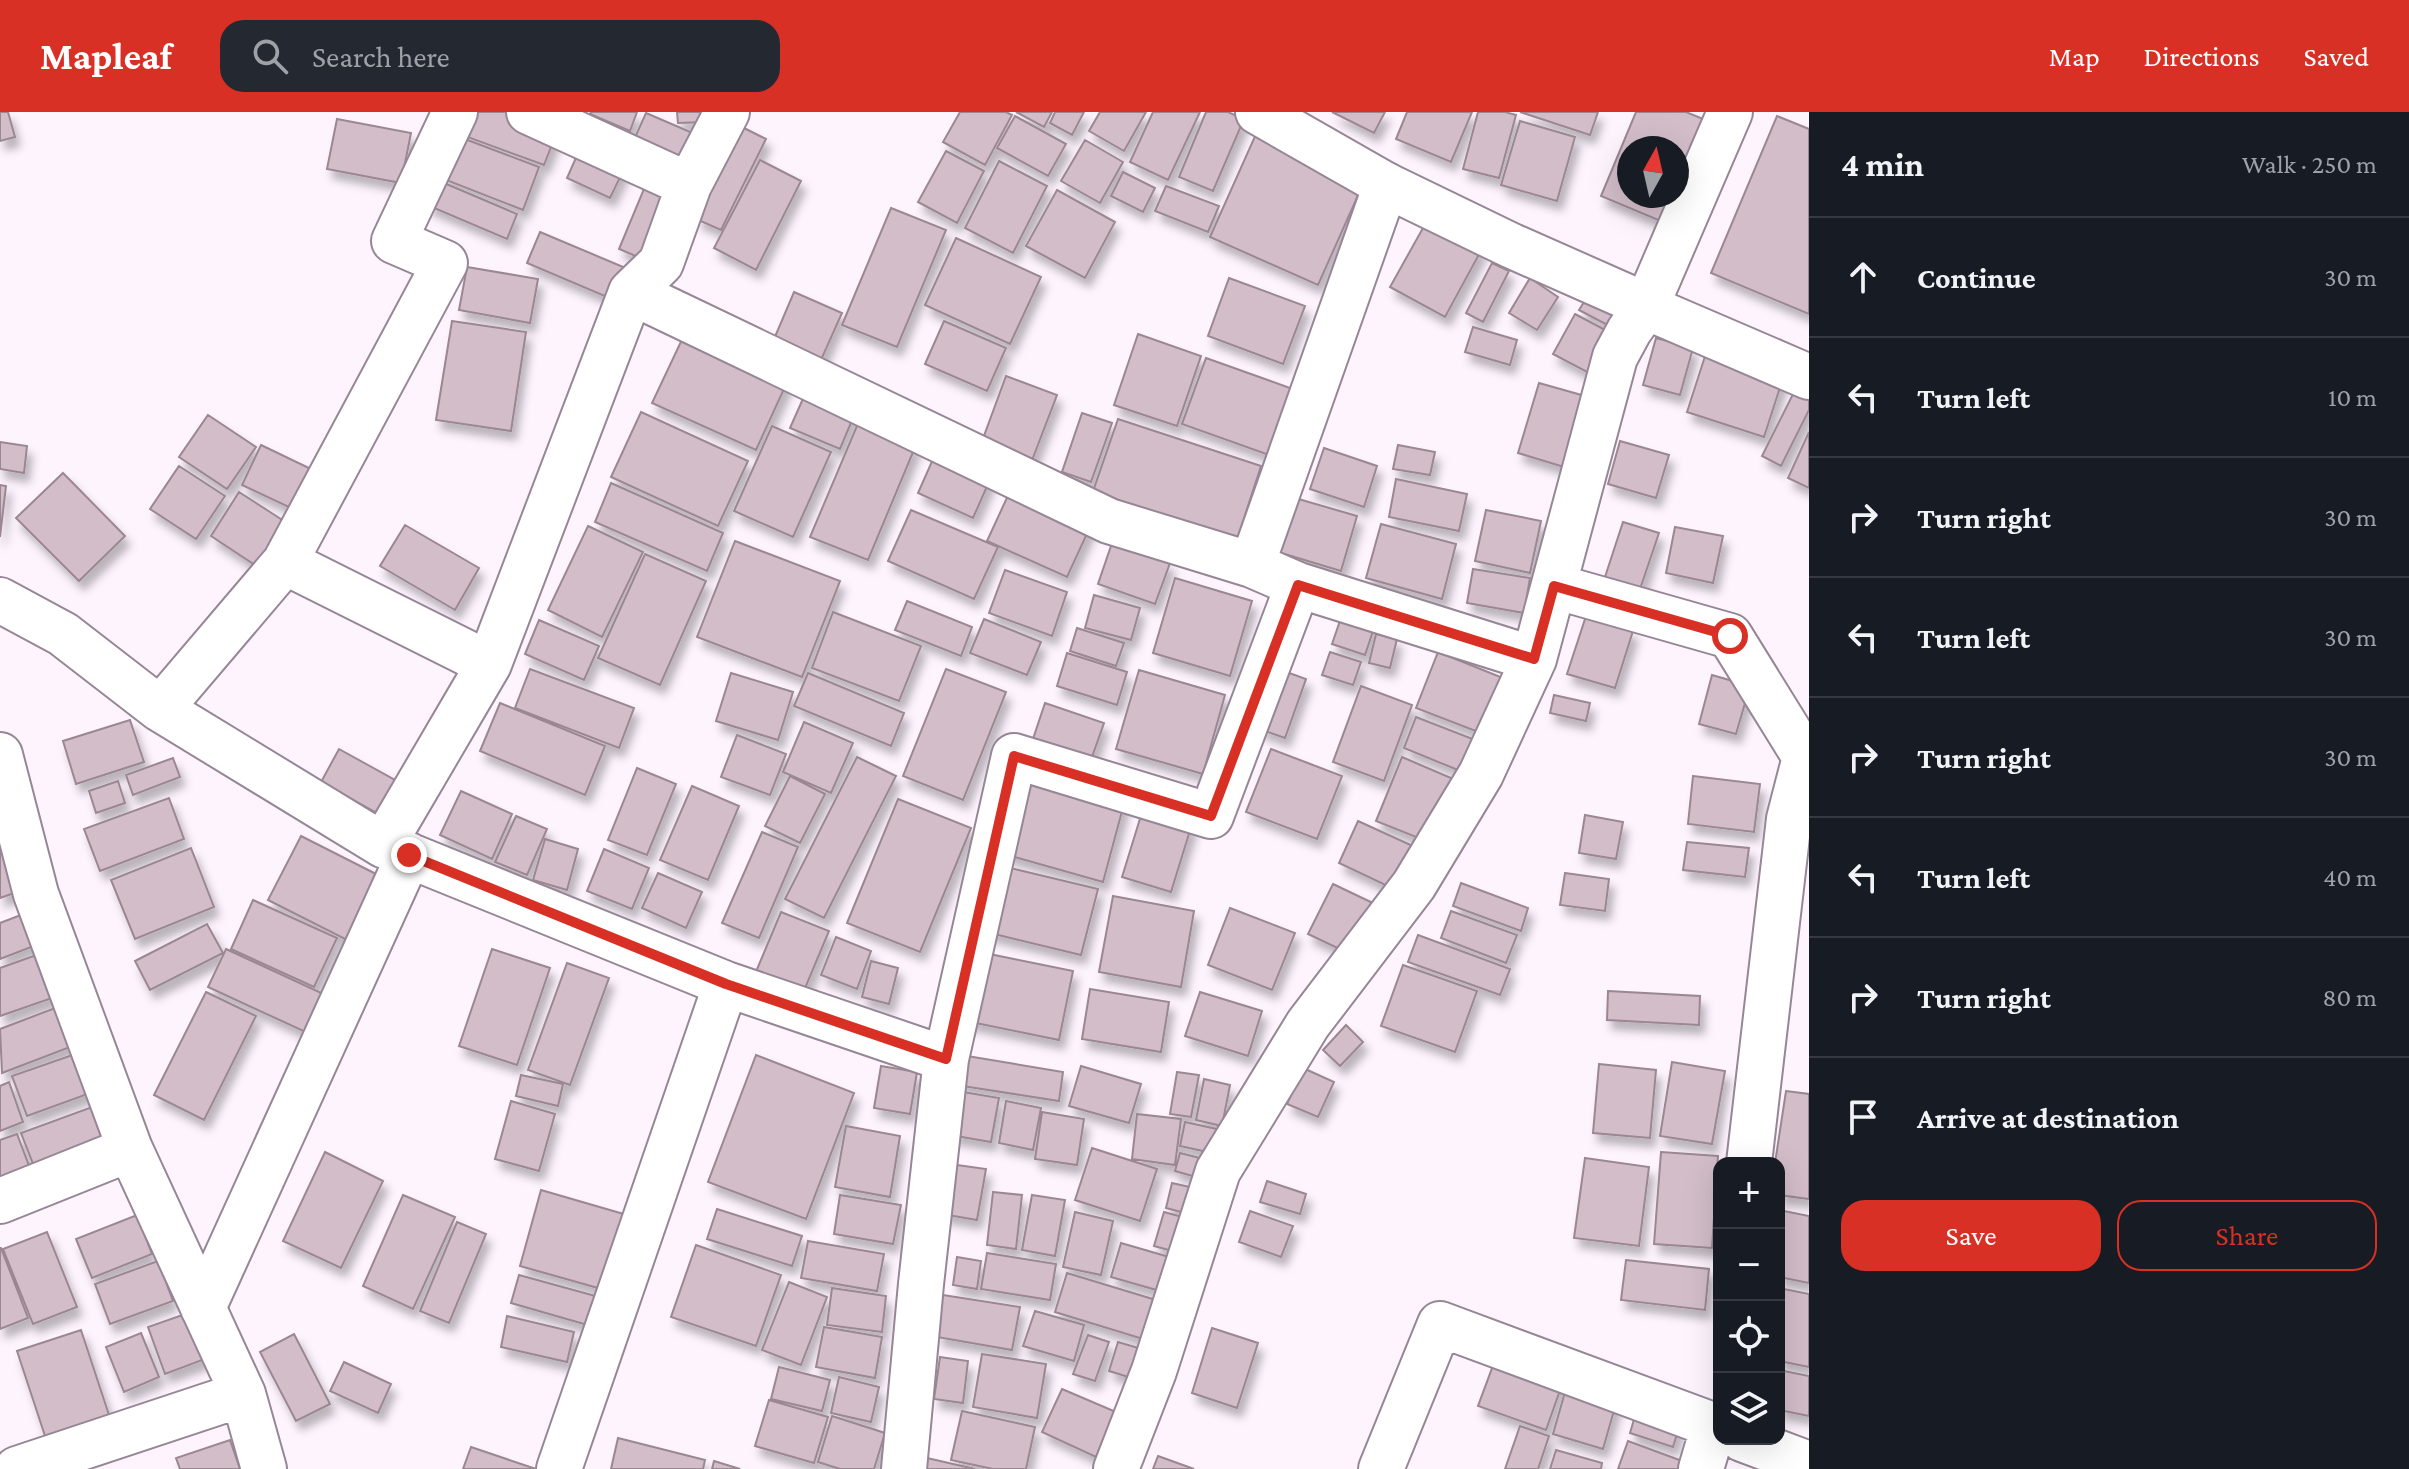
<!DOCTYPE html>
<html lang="en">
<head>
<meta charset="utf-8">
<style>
  body { margin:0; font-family:"Crimson Pro",serif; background:#242831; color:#f1f3f6 }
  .controls { position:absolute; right:24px; bottom:24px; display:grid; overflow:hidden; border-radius:16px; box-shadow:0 8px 32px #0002 }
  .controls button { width:72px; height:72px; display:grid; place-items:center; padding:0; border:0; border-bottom:2px solid #363941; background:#171b24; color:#f1f3f6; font:40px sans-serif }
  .compass { position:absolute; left:1617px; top:24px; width:72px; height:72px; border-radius:50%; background:#171b24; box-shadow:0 8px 32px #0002; rotate:8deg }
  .stop { position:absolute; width:24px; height:24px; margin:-18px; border:6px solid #d93025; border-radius:50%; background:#fff }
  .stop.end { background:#d93025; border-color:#fff; box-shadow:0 2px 8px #0008 }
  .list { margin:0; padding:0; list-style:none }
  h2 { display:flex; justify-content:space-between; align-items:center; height:104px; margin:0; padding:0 32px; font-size:34px }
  h2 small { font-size:26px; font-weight:400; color:#9ea1a6 }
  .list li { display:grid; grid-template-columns:52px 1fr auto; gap:24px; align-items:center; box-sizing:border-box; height:120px; padding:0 32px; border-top:2px solid #363941 }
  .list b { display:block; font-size:30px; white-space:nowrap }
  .list em { font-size:26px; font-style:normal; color:#9ea1a6 }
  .actions { display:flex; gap:16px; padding:24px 32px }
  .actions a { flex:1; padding:18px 0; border:2px solid #d93025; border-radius:24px; text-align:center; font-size:28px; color:#d93025 }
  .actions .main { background:#d93025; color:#fff }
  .icon { flex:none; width:44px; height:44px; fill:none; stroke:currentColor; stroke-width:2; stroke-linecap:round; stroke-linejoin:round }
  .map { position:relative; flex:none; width:1809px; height:1357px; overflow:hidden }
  header { display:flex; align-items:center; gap:48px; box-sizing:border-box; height:112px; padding:0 40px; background:#d93025; color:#fff }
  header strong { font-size:38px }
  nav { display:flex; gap:44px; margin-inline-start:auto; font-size:28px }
  .search { width:560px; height:72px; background:#242831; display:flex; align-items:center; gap:20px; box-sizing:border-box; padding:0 28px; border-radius:24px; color:#9ea1a6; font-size:30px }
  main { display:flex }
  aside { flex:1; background:#171b24 }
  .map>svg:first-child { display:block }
</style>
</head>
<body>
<header>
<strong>Mapleaf</strong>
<div class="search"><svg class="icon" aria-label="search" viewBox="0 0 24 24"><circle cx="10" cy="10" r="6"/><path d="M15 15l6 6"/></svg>Search here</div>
<nav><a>Map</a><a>Directions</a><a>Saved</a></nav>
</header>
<main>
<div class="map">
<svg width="1809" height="1357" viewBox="0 0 1809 1357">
  <defs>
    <filter id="shadow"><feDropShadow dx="5" dy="9" stdDeviation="4" flood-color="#0004"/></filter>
  </defs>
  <rect width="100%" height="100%" fill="#fef4fe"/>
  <path fill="#d2bdc9" stroke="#9b8792" stroke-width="2" fill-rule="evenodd" filter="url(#shadow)" d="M0,0H8L15,25L0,29Z
    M471,0H513L558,17L544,53L462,23Z
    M591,0H637L630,19L590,2Z
    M677,0H709V10L678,11Z
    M960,0H1006L1012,3L985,53L943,30Z
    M1016,0H1052L1044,15Z
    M1055,0H1084L1072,23L1050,11Z
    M1100,0H1146L1124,39L1089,19Z
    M1153,0H1200L1168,68L1130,50Z
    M1206,0H1228L1244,7L1213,79L1179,65Z
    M1332,0H1385L1374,21Z
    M1407,0H1472L1451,50L1396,27Z
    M1478,0H1505L1516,3L1499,66L1463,57Z
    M1520,0H1598L1590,23Z
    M1636,0H1686L1713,11L1670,113L1601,84ZM1629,36H1677V84H1629Z
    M646,1L695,22L681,53L632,32Z
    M1015,4L1066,32L1048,64L997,36Z
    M1777,4L1809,17V202L1711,161Z
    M337,7L411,21L401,71L327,57Z
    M1520,9L1575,25L1557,89L1501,73Z
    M742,15L766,27L721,118L696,107Z
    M1256,22L1364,70L1318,173L1210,125Z
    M457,24L539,55L523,98L441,66Z
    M1085,28L1123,50L1100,91L1061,69Z
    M582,32L627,51L610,86L567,66Z
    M946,39L984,59L957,111L918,90Z
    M760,48L801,69L756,158L714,136Z
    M999,49L1047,74L1013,141L965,116Z
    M1123,60L1155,76L1143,100L1111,84Z
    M437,68L517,102L507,127L427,93Z
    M646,72L676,84L650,150L619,137Z
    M1166,74L1219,94L1208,120L1155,99Z
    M1057,78L1115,110L1085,166L1026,134Z
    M891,96L946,118L897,235L842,213Z
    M1428,107L1482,137L1445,205L1390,175Z
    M540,120L628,157L614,188L527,151Z
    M956,126L1041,165L1010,232L925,193Z
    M1492,151L1509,159L1483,210L1466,201Z
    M467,155L538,167L530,211L459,198Z
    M1229,166L1305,194L1283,252L1208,224Z
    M1530,166L1558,185L1537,218L1509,201Z
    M1592,177L1625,196L1613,216L1579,198Z
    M794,180L842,201L821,248L774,227Z
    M1575,202L1611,221L1589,261L1553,242Z
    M452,209L526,220L511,319L436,308Z
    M944,209L1006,236L987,279L925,252Z
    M1473,215L1517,228L1510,253L1465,240Z
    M686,219L789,266L756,338L652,291Z
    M1138,222L1201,244L1177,314L1114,293Z
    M1656,226L1693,236L1680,283L1643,273Z
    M1707,238L1784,263L1764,325L1687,300Z
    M1206,246L1293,277L1269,343L1182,312Z
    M1006,264L1057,283L1031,351L981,332Z
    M1539,271L1585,284L1564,355L1518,341Z
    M809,273L858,294L840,337L790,316Z
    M1796,276L1809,283V298L1781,354L1762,344Z
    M641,300L748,349L718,414L611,365Z
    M1082,301L1112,311L1091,370L1062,360Z
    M208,303L256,335L227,377L179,345Z
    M1118,307L1261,354L1234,437L1090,388Z
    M859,309L916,333L868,448L810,425Z
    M772,314L831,340L793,425L734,399Z
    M1809,320V376L1788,366Z
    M1620,329L1669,343L1656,386L1608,372Z
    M0,330L27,334L24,361L0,357Z
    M261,333L311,357L293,397L242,373Z
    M1398,333L1435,340L1430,363L1393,357Z
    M1324,336L1377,354L1364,395L1310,377Z
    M937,338L992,363L973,406L918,381Z
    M179,354L225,384L196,427L150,397Z
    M63,361L125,424L79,469L16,406Z
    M1396,367L1467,382L1459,419L1389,405Z
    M611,371L723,421L707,459L595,410Z
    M0,373L6,374L0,425Z
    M1011,377L1091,413L1067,465L987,429Z
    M239,380L287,411L258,455L211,424Z
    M1295,386L1357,404L1341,459L1278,440Z
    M911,398L998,435L974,487L888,449Z
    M1486,398L1541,409L1530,461L1475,449Z
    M1623,410L1659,421L1638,483L1603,471Z
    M1381,412L1456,432L1442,487L1366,466Z
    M405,413L479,456L455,498L380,454Z
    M588,414L643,440L602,525L548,498Z
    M1675,415L1723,424L1713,471L1666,461Z
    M735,429L840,469L802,565L697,525Z
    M1112,431L1170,451L1155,492L1098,472Z
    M645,442L706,469L660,573L598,546Z
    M1473,457L1530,466L1524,501L1467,491Z
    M1005,458L1067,480L1052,524L989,501Z
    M1175,466L1252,489L1230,564L1153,541Z
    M1094,483L1140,496L1131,528L1085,516Z
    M907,489L972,515L961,544L895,518Z
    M833,500L921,534L899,589L812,556Z
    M1343,500L1376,510L1365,543L1332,532Z
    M1586,504L1633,519L1615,576L1567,562Z
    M984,507L1041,530L1027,563L970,541Z
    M539,508L599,534L584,568L525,542Z
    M1077,516L1124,531L1116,554L1070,539Z
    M1376,522L1397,527L1390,556L1369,551Z
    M1330,540L1361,550L1353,573L1322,563Z
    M1438,540L1508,568L1486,623L1416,596Z
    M1067,541L1127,560L1117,593L1057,574Z
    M530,557L634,596L619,636L515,596Z
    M946,557L1006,580L963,688L903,664Z
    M1139,558L1225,583L1203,662L1116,637Z
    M1281,558L1306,567L1285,626L1259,617Z
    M731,561L793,580L778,628L716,609Z
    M808,561L904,601L891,634L794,594Z
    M1712,563L1750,574L1736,622L1699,612Z
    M1361,574L1412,593L1384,669L1333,650Z
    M1554,583L1590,591L1586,609L1550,601Z
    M500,591L605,634L585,683L480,639Z
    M1045,591L1104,611L1086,662L1028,642Z
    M1416,605L1483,631L1470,663L1404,636Z
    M130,608L144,650L76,672L63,629Z
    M804,610L853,631L831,681L783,660Z
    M737,623L786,642L770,683L721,665Z
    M339,637L404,673L386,706L321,670Z
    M1271,637L1342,664L1317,727L1246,700Z
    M857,645L896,664L824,806L785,787Z
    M1402,645L1458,669L1431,731L1376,709Z
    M173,646L180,665L133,683L126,663Z
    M637,656L676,672L647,743L608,728Z
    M1026,661L1125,688L1103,770L1004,742Z
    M790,664L825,682L800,731L765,714Z
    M1693,664L1760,672L1754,720L1688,712Z
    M118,669L125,691L96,701L89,679Z
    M692,674L739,694L708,768L660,748Z
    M461,679L512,702L492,747L440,723Z
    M169,686L184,727L100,759L84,717Z
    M898,687L971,716L920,840L847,811Z
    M1143,697L1192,712L1171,780L1122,765Z
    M1585,703L1623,710L1616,747L1579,741Z
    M516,704L547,717L527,763L495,750Z
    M1358,709L1415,735L1396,778L1339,751Z
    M762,720L798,735L759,826L722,811Z
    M0,723L20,779L0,786Z
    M301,724L382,765L349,829L268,788Z
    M545,727L578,737L567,778L533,768Z
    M1687,730L1749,736L1745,765L1683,758Z
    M191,736L214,795L135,827L111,768Z
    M604,737L649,756L632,797L587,779Z
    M1002,754L1098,777L1081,843L986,820Z
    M658,761L702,780L686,816L642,796Z
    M1565,761L1609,767L1605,799L1560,793Z
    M1461,771L1528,796L1521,819L1453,794Z
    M1333,772L1375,792L1350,842L1308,822Z
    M1113,784L1194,799L1181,875L1099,860Z
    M253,788L337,826L314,875L231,837Z
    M1230,796L1295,821L1272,878L1208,853Z
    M1451,799L1517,823L1506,851L1441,826Z
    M781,800L829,819L798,893L750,874Z
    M26,801L39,832L0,847V811Z
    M207,812L223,841L150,878L135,849Z
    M1418,823L1510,857L1500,883L1408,850Z
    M836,825L871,839L857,877L821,863Z
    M226,837L330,885L312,923L208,875Z
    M492,837L550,856L517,953L459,934Z
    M980,840L1073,859L1059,928L966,909Z
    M42,841L58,884L0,904V856Z
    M871,849L898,856L889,892L862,885Z
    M567,851L609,866L570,973L528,958Z
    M1403,853L1477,879L1455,940L1381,914Z
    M1090,877L1169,890L1161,940L1082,927Z
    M1608,879L1700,884L1699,913L1607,908Z
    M206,880L256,904L204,1008L154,983Z
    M1200,880L1262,899L1248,944L1185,924Z
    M63,893L78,932L2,961L0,917Z
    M1346,913L1363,930L1340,954L1323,938Z
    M81,940L96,979L27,1004L12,964Z
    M756,943L854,981L806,1107L708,1070Z
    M961,943L1063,960L1059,989L956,973Z
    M1672,950L1725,959L1712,1032L1660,1024Z
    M1599,952L1656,958L1650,1026L1593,1021Z
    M881,954L917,960L910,1002L874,996Z
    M1081,954L1141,972L1129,1011L1069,994Z
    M1303,956L1334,970L1318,1005L1287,992Z
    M1177,960L1199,963L1191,1005L1170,1002Z
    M521,963L563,972L558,994L516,984Z
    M1204,967L1230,973L1222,1014L1196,1008Z
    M9,970L23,1010L0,1019V974Z
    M957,979L999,986L991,1030L950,1023Z
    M1786,979L1809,982V1087L1779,1083V1051H1775Z
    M511,989L555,1002L539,1059L495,1047Z
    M1006,989L1041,996L1033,1038L999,1031Z
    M103,991L118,1031L37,1062L21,1021Z
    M1042,1000L1084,1007L1077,1053L1035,1047Z
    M1137,1002L1181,1007L1175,1053L1132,1047Z
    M1185,1010L1217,1017L1212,1041L1180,1034Z
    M846,1014L900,1024L890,1085L835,1075Z
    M17,1022L31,1059L0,1071V1028Z
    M1092,1036L1157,1057L1140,1109L1075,1088Z
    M325,1040L383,1069L341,1156L283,1129Z
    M1661,1040L1718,1044L1712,1136L1654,1132Z
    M1180,1041L1208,1048L1203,1067L1175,1059Z
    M1585,1046L1649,1055L1639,1134L1574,1126Z
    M950,1052L986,1057L977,1108L942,1102Z
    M1267,1069L1306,1082L1300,1102L1260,1090Z
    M1172,1071L1203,1078L1196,1104L1166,1096Z
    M541,1078L627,1103L605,1178L520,1154Z
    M993,1080L1022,1083L1016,1137L987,1133Z
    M403,1083L455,1105L413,1197L363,1174Z
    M840,1083L901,1093L893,1132L834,1122Z
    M1032,1083L1065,1088L1055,1144L1022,1138Z
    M717,1097L802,1124L792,1154L707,1127Z
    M1779,1098L1809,1104V1171L1779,1165Z
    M1250,1099L1293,1114L1281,1145L1239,1130Z
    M1075,1100L1113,1109L1101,1163L1063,1155Z
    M1164,1100L1197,1109L1187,1143L1154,1134Z
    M137,1103L152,1142L92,1166L76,1127Z
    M457,1110L486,1122L449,1211L420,1199Z
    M47,1120L77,1195L33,1212L3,1137Z
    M808,1129L884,1142L877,1179L801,1166Z
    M1121,1131L1183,1149L1174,1183L1111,1165Z
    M696,1133L781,1163L756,1234L671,1205Z
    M1,1136L28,1206L0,1217V1136Z
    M987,1141L1056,1152L1050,1188L981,1177Z
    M957,1145L981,1149L977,1177L953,1173Z
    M1626,1148L1709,1157L1705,1198L1621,1188Z
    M158,1149L173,1189L110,1212L95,1172Z
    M1067,1161L1156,1188L1143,1227L1055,1200Z
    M519,1163L599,1185L591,1214L511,1191Z
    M789,1170L827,1185L801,1253L762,1238Z
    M832,1176L886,1184L882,1220L827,1213Z
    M1779,1176L1809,1182V1255L1779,1249Z
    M943,1183L1020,1195L1012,1238L937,1225Z
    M1035,1199L1084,1213L1074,1249L1023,1234Z
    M188,1201L205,1247L165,1262L148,1215Z
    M507,1204L574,1220L567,1250L501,1235Z
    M824,1215L882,1225L875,1266L816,1255Z
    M1212,1216L1258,1231L1237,1296L1192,1281Z
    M81,1218L111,1309L47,1330L17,1239Z
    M141,1221L159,1265L124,1280L106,1235Z
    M294,1222L330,1292L296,1309L260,1240Z
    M1088,1223L1109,1230L1095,1269L1073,1262Z
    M1118,1230L1145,1238L1135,1267L1109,1259Z
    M1498,1240L1565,1264L1546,1318L1478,1294Z
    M982,1242L1046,1252L1037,1306L973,1295Z
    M940,1245L968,1249L963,1291L934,1287Z
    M344,1250L391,1272L378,1301L330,1279Z
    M779,1255L830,1268L822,1299L771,1287Z
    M1779,1258L1809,1264V1304L1779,1298Z
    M839,1265L879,1275L871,1310L831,1301Z
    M1569,1266L1619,1281L1603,1337L1553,1322Z
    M1062,1277L1116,1300L1096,1345L1042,1320Z
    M769,1288L828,1305L814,1351L755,1334Z
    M1639,1290L1683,1303L1673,1335L1630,1321Z
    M962,1299L1035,1315L1026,1357H993L951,1348Z
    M832,1304L885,1321L874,1357H840L818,1350Z
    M1520,1314L1549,1324L1538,1357H1505Z
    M618,1326L705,1348L703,1357H611Z
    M230,1328L240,1357H180L176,1346Z
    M1628,1329L1682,1349L1680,1357H1618Z
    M471,1335L536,1357H463Z
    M1556,1338L1602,1351L1601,1357H1550Z
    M1158,1344L1194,1357H1153Z
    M927,1346L975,1357H925Z
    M714,1349L740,1357H712Z"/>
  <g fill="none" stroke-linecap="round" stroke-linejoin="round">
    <defs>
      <path id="street" d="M455,0L394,129L445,151L285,450L489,552
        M529,0L689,73
        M631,180L661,151L689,73L727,0
        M1252,453L1386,73
        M1554,474L1730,524L1805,645
        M0,488L63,522L160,597L383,733L726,872L946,947L921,1172L904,1357
        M160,597L285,450
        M0,643L36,782L130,1037L243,1282L264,1357
        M383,733L489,552L631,180L1109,409L1252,453L1298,473L1534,547
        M946,947L1014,644L1211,704L1298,473
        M1749,1051L1789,707L1805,645L1809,647
        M0,1089L130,1037
        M203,1196L409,743
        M1742,1327L1809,1352
        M17,1357L243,1282
        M559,1357L726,872
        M1116,1357L1154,1259L1218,1059L1308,912L1414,773L1481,662L1534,547L1615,245L1629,219L1646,195L1730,0
        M1381,1357L1440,1212L1718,1315L1713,1316L1719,1318
        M1701,1357L1713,1316"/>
      <path id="secondary" d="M1258,0L1386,73L1512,134L1641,191L1646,195L1809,265"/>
    </defs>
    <use href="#street" stroke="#968696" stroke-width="48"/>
    <use href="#secondary" stroke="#968696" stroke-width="48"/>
    <use href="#street" stroke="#fff" stroke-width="44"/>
    <use href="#secondary" stroke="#fff" stroke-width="44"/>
  </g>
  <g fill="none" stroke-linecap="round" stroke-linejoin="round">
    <path stroke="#d93025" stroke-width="10" d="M409,743L726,872L946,947L1014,644L1211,704L1298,473L1534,547L1554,474L1730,524"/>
  </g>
</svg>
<div class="controls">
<button>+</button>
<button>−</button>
<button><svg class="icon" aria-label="locate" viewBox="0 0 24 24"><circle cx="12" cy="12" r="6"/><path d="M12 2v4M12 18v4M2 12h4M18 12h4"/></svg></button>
<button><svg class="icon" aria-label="layers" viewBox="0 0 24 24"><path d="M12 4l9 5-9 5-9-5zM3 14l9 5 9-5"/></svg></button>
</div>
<svg class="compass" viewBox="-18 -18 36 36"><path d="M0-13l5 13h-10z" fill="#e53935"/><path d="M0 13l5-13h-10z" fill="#9ea1a6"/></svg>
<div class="stop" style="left:1730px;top:524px"></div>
<div class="stop end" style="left:409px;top:743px"></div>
</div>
<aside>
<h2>4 min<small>Walk · 250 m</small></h2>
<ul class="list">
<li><svg class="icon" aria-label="ahead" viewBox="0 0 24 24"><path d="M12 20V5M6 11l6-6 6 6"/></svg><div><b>Continue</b></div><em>30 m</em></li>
<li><svg class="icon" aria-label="left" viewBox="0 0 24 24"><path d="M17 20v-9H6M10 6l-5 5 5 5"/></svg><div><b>Turn left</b></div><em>10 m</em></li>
<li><svg class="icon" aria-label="right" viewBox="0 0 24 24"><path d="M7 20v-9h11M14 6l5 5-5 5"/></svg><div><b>Turn right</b></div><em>30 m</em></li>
<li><svg class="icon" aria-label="left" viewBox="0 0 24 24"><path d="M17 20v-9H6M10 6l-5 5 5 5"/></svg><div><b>Turn left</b></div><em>30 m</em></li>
<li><svg class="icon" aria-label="right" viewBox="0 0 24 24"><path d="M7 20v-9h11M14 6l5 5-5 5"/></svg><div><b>Turn right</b></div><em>30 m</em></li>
<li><svg class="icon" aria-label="left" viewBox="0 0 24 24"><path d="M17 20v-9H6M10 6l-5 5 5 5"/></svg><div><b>Turn left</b></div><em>40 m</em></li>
<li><svg class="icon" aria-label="right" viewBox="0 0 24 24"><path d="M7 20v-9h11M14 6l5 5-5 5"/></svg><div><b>Turn right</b></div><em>80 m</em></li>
<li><svg class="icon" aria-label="arrive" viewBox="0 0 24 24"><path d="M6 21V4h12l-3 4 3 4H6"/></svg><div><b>Arrive at destination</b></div></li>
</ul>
<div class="actions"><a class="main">Save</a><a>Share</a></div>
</aside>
</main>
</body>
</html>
